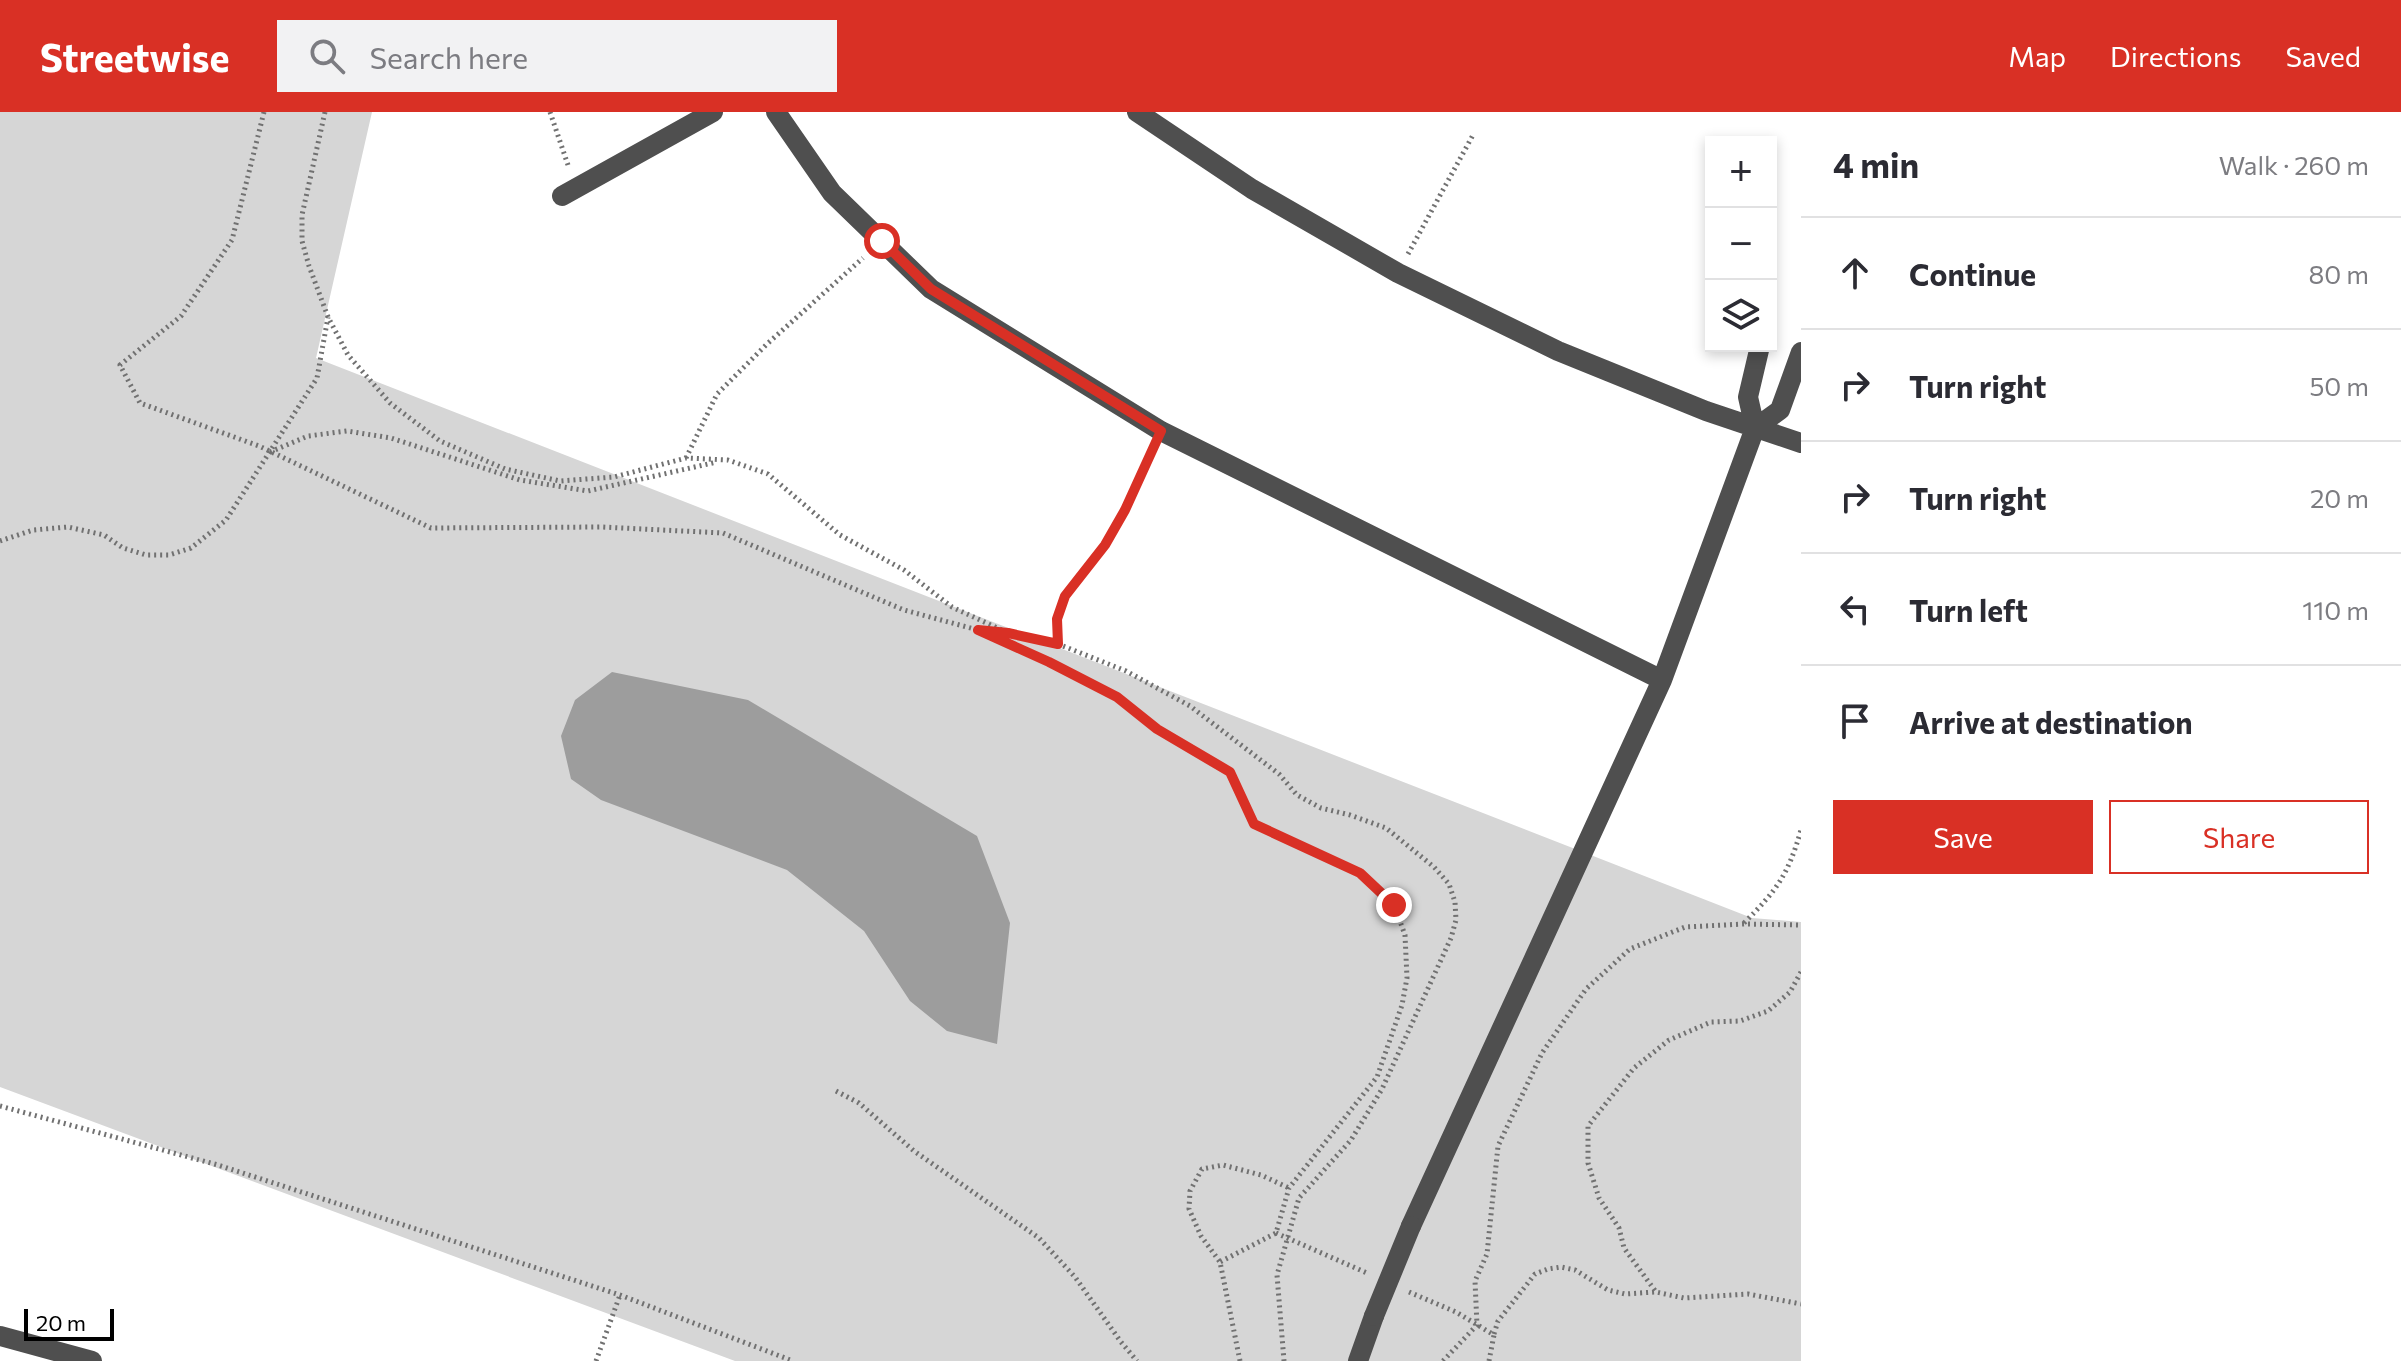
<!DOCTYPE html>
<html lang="en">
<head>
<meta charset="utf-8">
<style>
  body { margin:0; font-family:Commissioner,sans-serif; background:#f2f2f3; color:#2b2b33 }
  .controls { position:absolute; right:24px; top:24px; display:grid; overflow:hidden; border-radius:0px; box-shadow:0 4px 12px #0003 }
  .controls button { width:72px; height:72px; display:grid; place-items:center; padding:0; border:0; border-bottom:2px solid #e1e1e2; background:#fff; color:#2b2b33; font:40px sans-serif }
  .scale { position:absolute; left:24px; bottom:20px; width:90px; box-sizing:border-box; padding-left:8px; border:4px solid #000; border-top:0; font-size:22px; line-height:28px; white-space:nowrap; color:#000; -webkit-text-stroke:6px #fff; paint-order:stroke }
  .stop { position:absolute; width:24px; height:24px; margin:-18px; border:6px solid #d93025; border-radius:50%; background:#fff }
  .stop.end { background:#d93025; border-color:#fff; box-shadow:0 2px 8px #0008 }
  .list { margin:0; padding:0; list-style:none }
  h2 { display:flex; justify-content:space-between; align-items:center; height:104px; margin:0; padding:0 32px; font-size:34px }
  h2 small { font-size:26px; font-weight:400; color:#7c7c81 }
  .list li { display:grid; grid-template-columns:52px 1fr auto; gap:24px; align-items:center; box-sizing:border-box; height:112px; padding:0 32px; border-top:2px solid #e1e1e2 }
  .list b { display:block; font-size:30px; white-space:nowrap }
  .list em { font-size:26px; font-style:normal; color:#7c7c81 }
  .actions { display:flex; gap:16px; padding:24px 32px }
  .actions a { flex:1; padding:18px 0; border:2px solid #d93025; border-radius:0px; text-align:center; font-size:28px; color:#d93025 }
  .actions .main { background:#d93025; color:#fff }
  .icon { flex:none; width:44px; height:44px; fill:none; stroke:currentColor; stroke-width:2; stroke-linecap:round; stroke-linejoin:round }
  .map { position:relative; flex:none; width:1801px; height:1249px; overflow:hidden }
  header { display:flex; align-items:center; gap:48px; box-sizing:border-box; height:112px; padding:0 40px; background:#d93025; color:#fff }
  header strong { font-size:38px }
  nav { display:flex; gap:44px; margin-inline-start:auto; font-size:28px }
  .search { width:560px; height:72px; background:#f2f2f3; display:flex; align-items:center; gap:20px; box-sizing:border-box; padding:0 28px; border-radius:0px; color:#7c7c81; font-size:30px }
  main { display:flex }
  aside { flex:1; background:#fff }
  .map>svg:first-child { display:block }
</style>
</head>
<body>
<header>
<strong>Streetwise</strong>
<div class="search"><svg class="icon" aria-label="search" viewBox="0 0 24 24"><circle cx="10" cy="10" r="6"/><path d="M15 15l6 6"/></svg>Search here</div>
<nav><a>Map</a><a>Directions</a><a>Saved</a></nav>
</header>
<main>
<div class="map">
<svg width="1801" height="1249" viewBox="0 0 1801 1249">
  <rect width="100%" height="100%" fill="#fff"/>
  <path fill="#d6d6d6" d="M0,0H372L316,246L1752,806L1801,810V1249H735L0,975Z"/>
  <path fill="#9d9d9d" d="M612,560L748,588L977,724L1010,811L997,932L947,919L910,889L864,819L787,758L601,688L571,667L561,624L575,588Z"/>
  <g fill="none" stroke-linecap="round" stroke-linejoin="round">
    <path stroke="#717171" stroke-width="5" stroke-dasharray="2 4" stroke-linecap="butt" d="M264,0L232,128L181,204L120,253L140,291L259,334L431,416L602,415L723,421L904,498L978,518L1049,550L1117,585L1157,617L1230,660L1254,712L1360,761L1394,793L1405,823L1407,866L1402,893L1377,965L1289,1076L1276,1121L1220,1150
      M325,0L302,103V129L309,154L328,205L348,243L390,291L440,329L505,357L560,369L614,365L686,346L728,348L768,362L840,423L904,458L952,495L1008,521L1058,532L1126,559L1190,594L1279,662L1297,683L1321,696L1350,703L1386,716L1434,755L1449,772L1455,790L1456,808L1451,826L1382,977L1351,1028L1299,1086L1277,1163L1284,1249
      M550,0L569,56
      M1408,142L1473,23
      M270,340L308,324L347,319L391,326L520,368L588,379L717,350
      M686,346L717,282L767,232L863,146
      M0,429L33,418L68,415L104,423L123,436L146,443H169L191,436L226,408L317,266L328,205
      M1058,532L1057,507L1065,484L1105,433L1125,398L1152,339
      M1744,811C1777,778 1788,763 1801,718
      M1801,860L1790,880L1768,899L1740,909L1711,910L1669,928L1634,956L1588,1014V1051L1599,1086L1619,1116L1624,1136L1656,1180L1684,1186L1748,1182L1801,1192
      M836,979L859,991L914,1039L1039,1126L1075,1165L1121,1230L1137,1249
      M0,994L218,1053L620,1183L793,1249
      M1276,1121L1367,1161
      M1409,1180L1456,1200L1494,1223L1489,1249
      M1494,1222L1498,1209L1535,1162L1548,1157L1561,1155L1575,1158L1608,1178L1625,1182L1655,1180
      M596,1249L620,1183
      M1240,1249L1220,1150L1201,1124L1189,1097L1190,1079L1202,1057L1223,1053L1261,1063L1289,1076
      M1443,1249L1477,1213L1475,1169L1487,1142L1498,1034L1542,941L1586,877L1630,837L1685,815L1744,812L1801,813"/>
    <path stroke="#4f4f4f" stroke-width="20" d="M776,0L832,81L931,177L1161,319L1662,568
      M1137,0L1252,77L1398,161L1558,239L1706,299L1801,331
      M562,84L713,0
      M1755,316L1780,298L1801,240
      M1411,1114L1662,568L1755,316L1748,285L1760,234
      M0,1224L92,1249
      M1358,1249L1374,1204"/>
    <path stroke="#4f4f4f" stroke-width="20" d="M1374,1204L1411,1114"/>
  </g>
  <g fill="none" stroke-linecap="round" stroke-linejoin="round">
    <path stroke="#d93025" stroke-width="10" d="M882,129L931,177L1161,319L1125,398L1105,433L1065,484L1057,507L1058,532L1008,521L978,518L1049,550L1117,585L1157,617L1230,660L1254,712L1360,761L1394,793"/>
  </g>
</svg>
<div class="controls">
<button>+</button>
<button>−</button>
<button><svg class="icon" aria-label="layers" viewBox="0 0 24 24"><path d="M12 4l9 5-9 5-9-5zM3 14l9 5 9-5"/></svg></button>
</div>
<div class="scale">20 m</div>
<div class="stop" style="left:882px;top:129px"></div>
<div class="stop end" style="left:1394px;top:793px"></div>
</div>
<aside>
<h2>4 min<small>Walk · 260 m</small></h2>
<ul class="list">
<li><svg class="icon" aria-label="ahead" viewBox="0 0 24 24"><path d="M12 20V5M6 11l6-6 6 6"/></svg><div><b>Continue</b></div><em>80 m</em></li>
<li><svg class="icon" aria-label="right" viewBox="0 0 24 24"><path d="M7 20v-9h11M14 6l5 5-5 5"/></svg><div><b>Turn right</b></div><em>50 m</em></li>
<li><svg class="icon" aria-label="right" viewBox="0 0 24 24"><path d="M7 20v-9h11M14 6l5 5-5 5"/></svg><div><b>Turn right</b></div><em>20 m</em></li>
<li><svg class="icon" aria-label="left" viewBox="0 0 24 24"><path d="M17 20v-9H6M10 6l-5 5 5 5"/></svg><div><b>Turn left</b></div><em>110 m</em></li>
<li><svg class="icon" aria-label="arrive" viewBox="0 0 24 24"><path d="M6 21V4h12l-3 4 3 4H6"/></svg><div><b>Arrive at destination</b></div></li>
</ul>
<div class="actions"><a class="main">Save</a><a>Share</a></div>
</aside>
</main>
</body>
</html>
